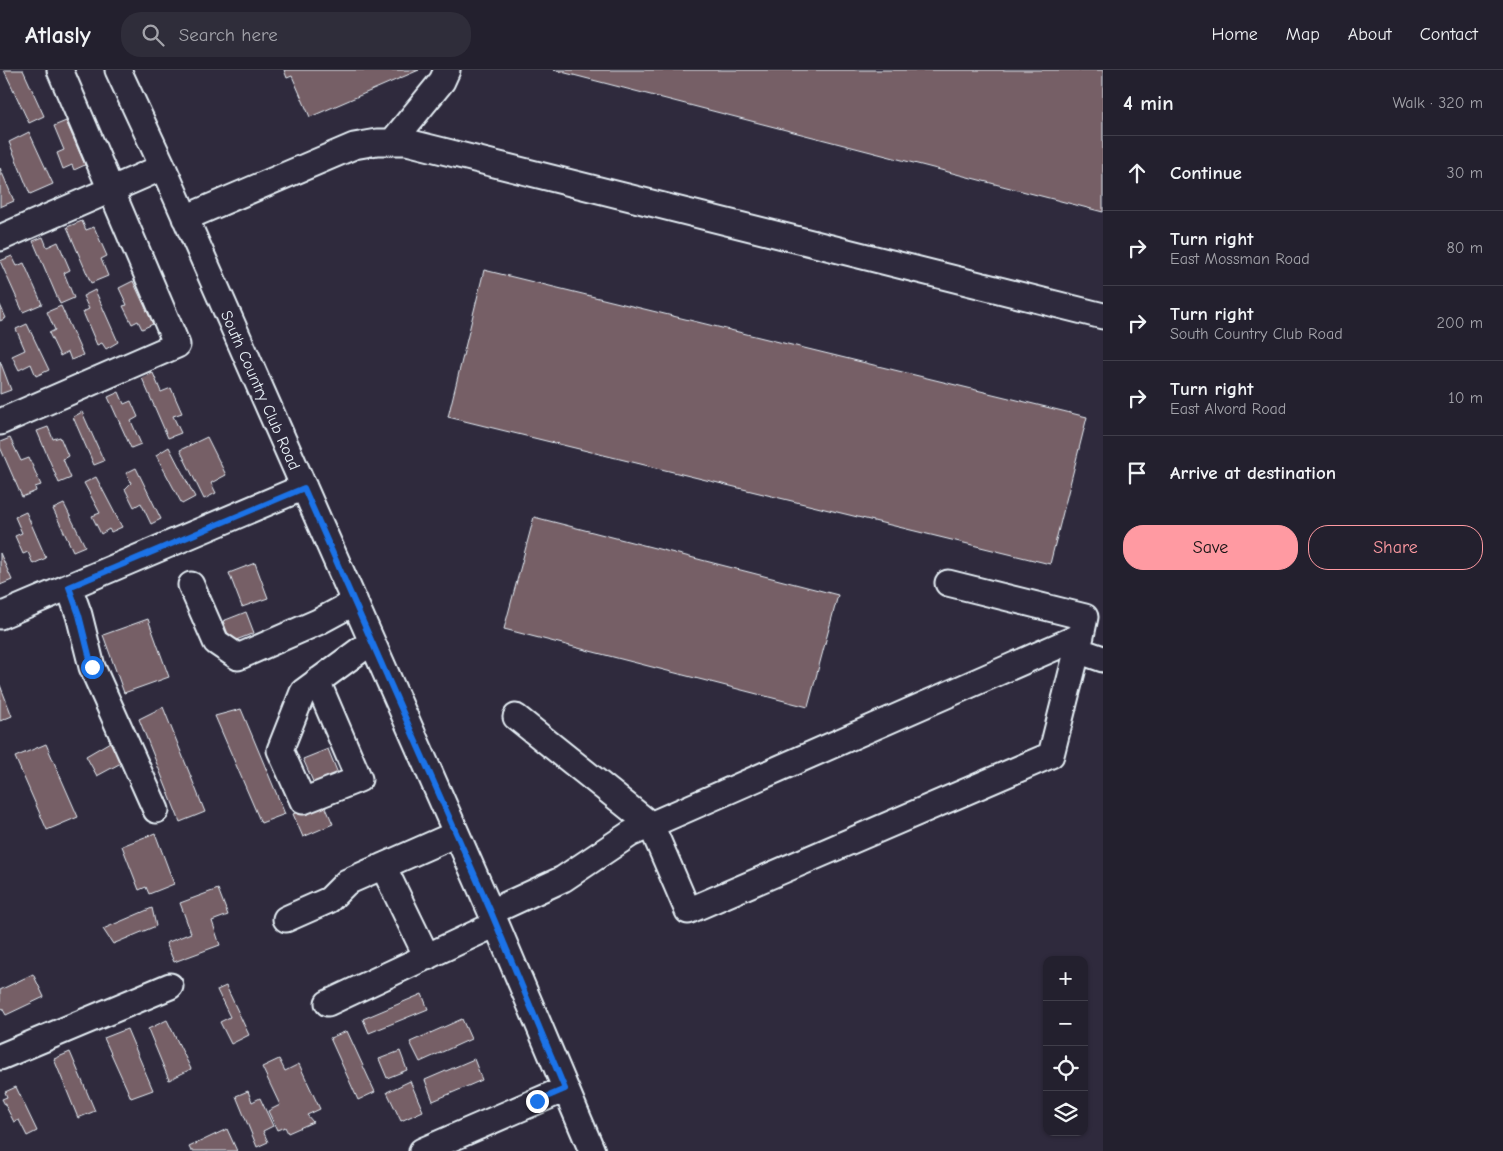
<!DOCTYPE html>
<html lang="en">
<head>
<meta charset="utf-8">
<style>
  body { margin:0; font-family:"Comic Neue",sans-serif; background:#2f2d3a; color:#f1f3f6 }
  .controls { position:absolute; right:15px; bottom:15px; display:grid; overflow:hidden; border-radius:10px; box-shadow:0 1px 4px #0004 }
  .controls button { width:45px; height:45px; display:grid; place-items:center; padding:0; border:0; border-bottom:1px solid #403e4a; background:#23202e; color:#f1f3f6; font:25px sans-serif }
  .stop { position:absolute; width:15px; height:15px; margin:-11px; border:4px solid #1a73e8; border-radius:50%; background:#fff }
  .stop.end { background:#1a73e8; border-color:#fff; box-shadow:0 1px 5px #0008 }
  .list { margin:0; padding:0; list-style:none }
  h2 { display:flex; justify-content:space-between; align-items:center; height:65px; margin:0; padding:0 20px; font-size:21px }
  h2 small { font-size:16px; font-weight:400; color:#a3a3aa }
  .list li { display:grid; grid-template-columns:32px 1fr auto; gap:15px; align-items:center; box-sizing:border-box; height:75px; padding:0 20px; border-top:1px solid #403e4a }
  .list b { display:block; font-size:19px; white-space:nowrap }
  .list p { margin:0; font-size:16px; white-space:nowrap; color:#a3a3aa }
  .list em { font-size:16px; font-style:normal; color:#a3a3aa }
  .actions { display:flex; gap:10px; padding:15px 20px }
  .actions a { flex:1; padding:11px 0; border:1px solid #ff9aa2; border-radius:20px; text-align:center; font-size:18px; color:#ff9aa2 }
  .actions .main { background:#ff9aa2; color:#111 }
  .icon { flex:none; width:28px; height:28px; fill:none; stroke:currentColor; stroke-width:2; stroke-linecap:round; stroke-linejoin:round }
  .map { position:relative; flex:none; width:1103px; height:1081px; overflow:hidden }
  header { display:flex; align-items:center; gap:30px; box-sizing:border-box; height:70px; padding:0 25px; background:#23202e; border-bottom:1px solid #403e4a }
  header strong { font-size:24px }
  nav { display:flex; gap:28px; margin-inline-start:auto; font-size:18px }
  .search { width:350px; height:45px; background:#2f2d3a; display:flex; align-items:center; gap:12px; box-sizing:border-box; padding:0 18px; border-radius:20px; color:#a3a3aa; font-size:19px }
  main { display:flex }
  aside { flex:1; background:#23202e }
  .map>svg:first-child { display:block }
</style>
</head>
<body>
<header>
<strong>Atlasly</strong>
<div class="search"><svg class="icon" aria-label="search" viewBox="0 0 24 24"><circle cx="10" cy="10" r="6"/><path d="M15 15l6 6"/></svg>Search here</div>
<nav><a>Home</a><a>Map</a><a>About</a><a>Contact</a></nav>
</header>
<main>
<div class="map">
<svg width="1103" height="1081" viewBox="0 0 1103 1081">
  <rect width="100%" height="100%" fill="#2f2a3d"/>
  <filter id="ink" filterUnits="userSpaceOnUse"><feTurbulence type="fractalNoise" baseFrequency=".02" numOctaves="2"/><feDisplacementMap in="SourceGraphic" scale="10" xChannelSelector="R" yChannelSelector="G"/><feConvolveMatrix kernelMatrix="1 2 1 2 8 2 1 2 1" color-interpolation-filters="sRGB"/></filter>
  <g filter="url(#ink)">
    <path fill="#765e66" stroke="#e8f1f8" d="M4,0H23L44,46L29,53Z
      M284,0H419L310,47L292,6L287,8Z
      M554,0H1103V142Z
      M66,51L85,95L74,100L72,95L63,99L57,83L64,80L54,56Z
      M29,62L53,114L30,124L9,72Z
      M0,98L14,131L0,137Z
      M82,151L86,160L94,157L107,186L101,189L108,206L91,213L67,157Z
      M43,167L47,177L58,172L70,200L64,203L74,228L60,234L33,171Z
      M12,186L17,196L24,193L42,234L23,242L0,191Z
      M484,200L1087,347L1050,494L448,347Z
      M133,211L153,254L142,259L138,251L132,254L123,236L127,235L119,218Z
      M95,220L118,272L106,279L102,273L97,275L83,242L89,239L83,226Z
      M0,235L6,248L0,251Z
      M61,236L83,285L71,290L68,282L60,286L49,263L55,260L47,242Z
      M27,254L49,300L36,306L31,294L19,300L12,286L25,280L16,259Z
      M0,291L11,320L0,324Z
      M153,303L161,322L171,318L182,343L173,346L181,363L168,368L142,308Z
      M119,322L124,334L131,331L138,347L131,351L141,374L131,378L108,327Z
      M82,342L104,391L94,395L73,347Z
      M48,357L53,369L60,367L68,386L63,389L71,408L59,413L37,361Z
      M207,367L226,405L211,413L216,423L204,429L180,380Z
      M10,368L21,391L29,388L41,415L35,417L36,421L22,427L0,377V372Z
      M169,377L195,427L182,434L156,385Z
      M136,398L161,449L151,454L141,433L134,437L125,419L131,413L126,403Z
      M96,407L122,457L111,462L109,459L101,464L92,446L100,443L84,413Z
      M64,434L85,476L73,481L53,439Z
      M26,442L46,488L33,494L28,482L23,484L15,466L22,463L15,447Z
      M534,447L838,525L808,637L504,559Z
      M0,483L12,510L0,515Z
      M255,493L268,528L242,537L229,503Z
      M246,542L254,563L231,572L223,551Z
      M148,549L169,607L124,623L103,565Z
      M0,615L12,646L0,651Z
      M163,637L205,742L180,752L139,649Z
      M241,639L285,744L261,753L215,646Z
      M110,672L121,693L97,706L86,686Z
      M46,674L78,747L47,760L15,687Z
      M328,679L339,706L315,716L303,689Z
      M323,731L333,754L303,767L293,744Z
      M155,763L174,814L149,824L146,817L139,820L122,776Z
      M218,819L228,845L212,851L220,875L174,892L166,873L191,863L180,833Z
      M152,838L156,856L113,874L103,859Z
      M33,904L44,927L6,945L2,938L0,939V920Z
      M226,916L249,965L231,974L220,952L230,947L217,920Z
      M422,924L428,939L369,963L363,949Z
      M462,949L471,969L420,992L410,972Z
      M167,950L191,999L169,1010L148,959Z
      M127,959L153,1020L131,1028L104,968Z
      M347,961L375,1022L358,1030L330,968Z
      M400,981L407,1000L387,1008L379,989Z
      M70,982L95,1041L78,1048L54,989Z
      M279,989L285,1001L299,994L320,1039L307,1045L313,1052L288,1063L285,1057L277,1060L268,1041L280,1035L262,997Z
      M474,989L482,1010L433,1031L425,1010Z
      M410,1011L423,1041L401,1051L387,1022Z
      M16,1017L37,1061L27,1066L19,1050L14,1052L2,1029L7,1027L5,1022Z
      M248,1021L252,1032L260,1028L273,1056L263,1061L268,1072L257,1077L236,1026Z
      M227,1059L237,1081H191L189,1077Z"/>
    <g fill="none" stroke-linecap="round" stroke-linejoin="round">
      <defs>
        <path id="minor" d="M118,0L163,97L491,842L592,1081
          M393,71L442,11L447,0
          M185,148L354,76L377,72H407L1103,246
          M0,168L163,97
          M0,352L177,275L60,0
          M191,515L216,572L238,587L318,552L355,532
          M69,517L79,545L92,597L156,740
          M0,546L304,417
          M1077,580L1103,589
          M317,611L359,709L303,731L280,680L303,622L371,572
          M516,647L651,755L688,841L1051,685L1081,566
          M383,796L427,887
          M491,842L563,809L630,764L1081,566L1085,547L948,513
          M286,849L329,830L347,812L456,764
          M328,933L496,854
          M0,987L170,916
          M422,1081L565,1019"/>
      </defs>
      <use href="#minor" stroke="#e8f1f8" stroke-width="29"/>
      <use href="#minor" stroke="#2f2a3d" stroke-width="25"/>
    </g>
  </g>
  <g fill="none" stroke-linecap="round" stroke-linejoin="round" filter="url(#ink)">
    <path stroke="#1a73e8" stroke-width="6" d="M92,597L79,545L69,517L304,418L491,842L565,1019L537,1031"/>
  </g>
  <g text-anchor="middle" stroke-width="4" stroke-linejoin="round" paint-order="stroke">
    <g font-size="16" fill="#e8f1f8" stroke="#2f2a3d">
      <text transform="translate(261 320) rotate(66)" y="6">South Country Club Road</text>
    </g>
  </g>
</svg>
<div class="controls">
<button>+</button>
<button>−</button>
<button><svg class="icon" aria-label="locate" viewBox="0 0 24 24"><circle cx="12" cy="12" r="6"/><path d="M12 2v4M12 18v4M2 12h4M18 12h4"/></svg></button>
<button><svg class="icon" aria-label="layers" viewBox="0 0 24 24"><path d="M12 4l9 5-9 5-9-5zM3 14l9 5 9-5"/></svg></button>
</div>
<div class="stop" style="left:92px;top:597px"></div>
<div class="stop end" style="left:537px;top:1031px"></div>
</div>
<aside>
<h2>4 min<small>Walk · 320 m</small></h2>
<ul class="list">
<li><svg class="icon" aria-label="ahead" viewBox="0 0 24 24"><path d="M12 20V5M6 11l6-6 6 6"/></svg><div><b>Continue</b></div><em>30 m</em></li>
<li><svg class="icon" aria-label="right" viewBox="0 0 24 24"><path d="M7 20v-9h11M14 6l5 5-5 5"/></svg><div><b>Turn right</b><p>East Mossman Road</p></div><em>80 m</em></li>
<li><svg class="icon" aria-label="right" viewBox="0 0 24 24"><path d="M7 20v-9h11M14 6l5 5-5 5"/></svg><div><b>Turn right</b><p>South Country Club Road</p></div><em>200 m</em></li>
<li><svg class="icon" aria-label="right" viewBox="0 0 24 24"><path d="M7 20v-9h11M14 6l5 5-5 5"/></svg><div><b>Turn right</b><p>East Alvord Road</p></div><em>10 m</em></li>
<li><svg class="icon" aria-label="arrive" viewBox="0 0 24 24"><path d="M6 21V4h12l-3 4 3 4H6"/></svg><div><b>Arrive at destination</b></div></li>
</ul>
<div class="actions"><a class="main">Save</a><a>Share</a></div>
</aside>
</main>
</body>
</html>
